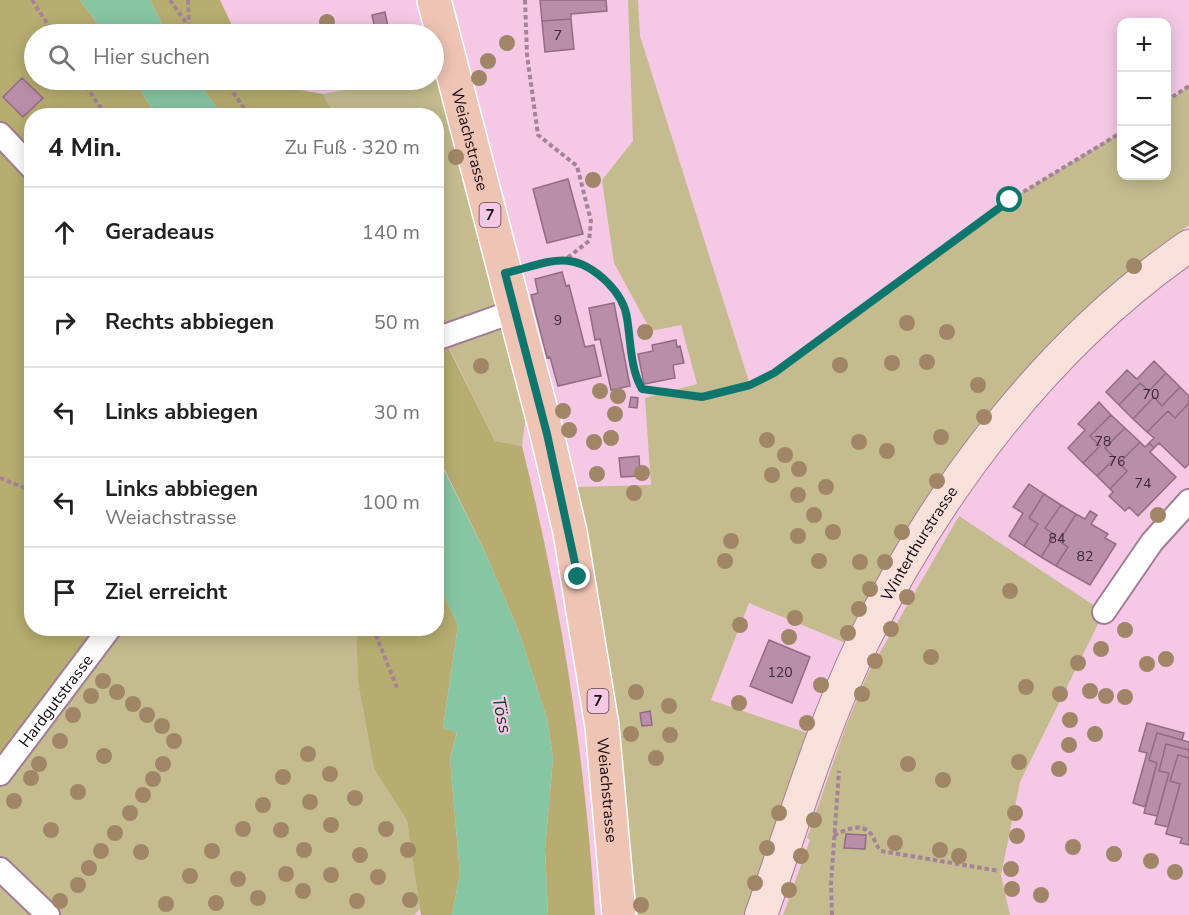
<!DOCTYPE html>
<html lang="de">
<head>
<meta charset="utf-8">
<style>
  body { margin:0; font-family:"Nunito Sans",sans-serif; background:#f2f2f2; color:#202124 }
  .controls { position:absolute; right:18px; top:18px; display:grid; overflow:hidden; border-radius:12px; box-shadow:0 3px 15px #0003 }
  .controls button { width:54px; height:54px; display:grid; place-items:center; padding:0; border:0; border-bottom:2px solid #e0e0e0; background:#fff; color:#202124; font:30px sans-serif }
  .stop { position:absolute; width:18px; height:18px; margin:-14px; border:4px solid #0f766e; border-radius:50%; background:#fff }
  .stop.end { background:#0f766e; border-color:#fff; box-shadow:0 2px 6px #0008 }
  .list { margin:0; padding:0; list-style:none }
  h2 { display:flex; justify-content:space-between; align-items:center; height:78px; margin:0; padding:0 24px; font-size:26px }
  h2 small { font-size:20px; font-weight:400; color:#757577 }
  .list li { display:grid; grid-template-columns:39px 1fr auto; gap:18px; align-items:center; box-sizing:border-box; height:90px; padding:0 24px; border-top:2px solid #e0e0e0 }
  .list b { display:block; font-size:22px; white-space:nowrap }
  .list p { margin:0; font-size:20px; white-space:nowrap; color:#757577 }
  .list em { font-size:20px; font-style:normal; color:#757577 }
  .icon { flex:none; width:33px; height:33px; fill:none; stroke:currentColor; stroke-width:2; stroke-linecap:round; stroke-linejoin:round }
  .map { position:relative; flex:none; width:1189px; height:915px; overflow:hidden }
  .search { position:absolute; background:#fff; box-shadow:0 3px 15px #0003; left:24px; top:24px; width:420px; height:66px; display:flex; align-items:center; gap:15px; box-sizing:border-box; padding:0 21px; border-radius:33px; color:#757577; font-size:22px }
  .panel { position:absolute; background:#fff; box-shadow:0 3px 15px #0003; left:24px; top:108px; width:420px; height:528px; border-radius:24px }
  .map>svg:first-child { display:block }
</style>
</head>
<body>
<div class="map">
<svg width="1189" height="915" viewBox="0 0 1189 915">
  <rect width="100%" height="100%" fill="#f5c9e5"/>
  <path fill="#c4bc8f" d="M628,0H638L640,36L750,385L774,373L1010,200L1121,132L1122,176H1166L1167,101L1189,86V225L1149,257L848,644L749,603L711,700L810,734L746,915H638L608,656L595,574L577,487L651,485L645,398L697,384L681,325L651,331L614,263L602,180L633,141Z
    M451,68L531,372L522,446L495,441L437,323L436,116L334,115L323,94L395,80H434V72Z
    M959,516L1104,612L1020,782L1001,875L1010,915H783L810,840L807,838L846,726L868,673Z
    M110,629H356L358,683L374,769L407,821L421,908L414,915H0V774Z"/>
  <path fill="#b7ad70" d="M0,0H80L105,34H34V80H134L156,115L32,116V628L110,629L0,774Z
    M150,0H220L236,34H167Z
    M197,80H258L259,83L323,94L334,115H222Z
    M436,323L495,441L522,446C561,603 585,754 595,915H548L545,849L553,758L547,719L519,632L485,552L437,454Z
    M437,581L458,625L443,728L457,732L450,759L460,874L452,915H421L407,821L374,769L358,683L356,629L436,628Z"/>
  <path fill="#87c6a3" d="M80,0H150L167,34H105Z
    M134,80H197L222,115H156Z
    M436,454L485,552L519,632L547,719L553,758L545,849L548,915H452L460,874L450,759L457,733L443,728L458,625L437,581Z"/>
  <path fill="#b88ea9" stroke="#936b85" stroke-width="1.5" d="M540,0H606L607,11L571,14V19L542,21Z
    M385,12L389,32L376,34L372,15Z
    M571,19L574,49L545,52L542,21Z
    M22,78L43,98L23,117L3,97Z
    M568,179L583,234L547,243L533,189Z
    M562,272L566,286L569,285L585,347L594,345L601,376L558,386L550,357L547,358L531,295L538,293L535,279Z
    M614,303L630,386L611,390L600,339L595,340L589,308Z
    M676,340L677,347L680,346L684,363L673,365L675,378L644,384L638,354L653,351L652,345Z
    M1154,361L1166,373L1149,391L1140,383L1119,405L1106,392L1127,370L1137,379Z
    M1166,373L1180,387L1162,406L1154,397L1133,419L1119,405L1140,383L1149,391Z
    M1180,387L1189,396V403L1175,418L1168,411L1147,432L1133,419L1154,397L1162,406Z
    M631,397L638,398L637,408L629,407Z
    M1099,402L1111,415L1090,436L1100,446L1083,463L1068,448L1085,430L1078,424Z
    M1189,403V464L1185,468L1159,443L1154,448L1149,443L1154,438L1147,432L1168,411L1175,418Z
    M1111,415L1125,428L1105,448L1115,458L1097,476L1083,463L1100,446L1090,436Z
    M1125,428L1140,442L1119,463L1127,471L1110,489L1097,476L1115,458L1105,448Z
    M1140,442L1145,447L1149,443L1154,448L1150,452L1176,477L1138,516L1129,507L1125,511L1109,496L1113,492L1110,489L1127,471L1119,463Z
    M639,456L640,476L621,477L619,458Z
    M1029,484L1044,494L1029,518L1038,524L1024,546L1009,536L1023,513L1013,507Z
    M1044,494L1061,505L1045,528L1055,535L1041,557L1024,546L1038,524L1029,518Z
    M1061,505L1076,514L1059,541L1068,547L1056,566L1041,557L1055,535L1045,528Z
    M1090,511L1097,515L1091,524L1108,534L1105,538L1116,544L1090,585L1056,566L1068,547L1059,541L1076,514L1085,519Z
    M769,640L810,657L792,703L750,686Z
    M650,711L652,725L642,726L640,713Z
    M1147,723L1184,733L1182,740L1157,733L1149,760L1157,763L1145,807L1133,803L1147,753L1139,751Z
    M1157,733L1189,742V750L1166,744L1159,771L1169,773L1157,816L1144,813L1157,763L1149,760Z
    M1166,744L1189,750V758L1178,755L1170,781L1180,784L1168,827L1155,824L1169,773L1159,771Z
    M1178,755L1189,758V845L1180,843L1182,838L1166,834L1180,784L1170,781Z
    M846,834L866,835L865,849L844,848Z"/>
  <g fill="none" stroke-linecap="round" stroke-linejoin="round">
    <defs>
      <g id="street">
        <path d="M0,134L32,168"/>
        <path d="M436,339L515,311"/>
        <path d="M1104,612L1152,542L1189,501"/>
        <path id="s1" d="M0,774L110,628"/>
        <path d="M0,869L48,915"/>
      </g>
      <g id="secondary">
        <path id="s2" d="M761,915C793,826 820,732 861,646C935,493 1047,344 1189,246"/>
      </g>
      <g id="primary">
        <path id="s3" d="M434,0L547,434L570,532L602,726L619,915"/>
      </g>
    </defs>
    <use href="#street" stroke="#a47b95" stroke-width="26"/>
    <use href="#secondary" stroke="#a47b95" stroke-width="34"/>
    <use href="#primary" stroke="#fff" stroke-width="36"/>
    <path stroke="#a48398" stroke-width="4" stroke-dasharray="4.5 3" stroke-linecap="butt" d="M32,0L54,34
      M170,0L194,34
      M188,0L189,23
      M525,0L527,55L538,135L577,166L591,221L589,241L566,259
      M82,80L106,116
      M225,80L249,116
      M1166,101L1189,86
      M529,267C560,260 578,253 603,278C643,318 619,349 642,389L702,397L750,385L774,373L1010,200L1122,132
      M0,478L32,491
      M373,628L398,690
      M834,835C845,831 860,821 871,834C875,839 876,846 881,851L999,871
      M832,915L831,884L839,771"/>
    <use href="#street" stroke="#fff" stroke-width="22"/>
    <use href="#secondary" stroke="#f7e1da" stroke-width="32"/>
    <use href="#primary" stroke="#eec4b5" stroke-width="33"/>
  </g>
  <g fill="#a08667">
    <circle cx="327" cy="22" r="8"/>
    <circle cx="507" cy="43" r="8"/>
    <circle cx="488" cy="61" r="8"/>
    <circle cx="479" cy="78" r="8"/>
    <circle cx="456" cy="157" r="8"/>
    <circle cx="593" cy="180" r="8"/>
    <circle cx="1134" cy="266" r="8"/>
    <circle cx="907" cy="323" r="8"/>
    <circle cx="645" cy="332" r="8"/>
    <circle cx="947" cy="332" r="8"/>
    <circle cx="927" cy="362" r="8"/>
    <circle cx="892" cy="363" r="8"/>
    <circle cx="840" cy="365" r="8"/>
    <circle cx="481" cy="366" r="8"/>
    <circle cx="978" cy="385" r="8"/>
    <circle cx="600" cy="391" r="8"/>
    <circle cx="618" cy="396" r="8"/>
    <circle cx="563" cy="411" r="8"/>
    <circle cx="615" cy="414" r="8"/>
    <circle cx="984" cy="417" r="8"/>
    <circle cx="569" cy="430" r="8"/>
    <circle cx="941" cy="437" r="8"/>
    <circle cx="611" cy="438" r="8"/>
    <circle cx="767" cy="440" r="8"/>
    <circle cx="594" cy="442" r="8"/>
    <circle cx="859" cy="442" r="8"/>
    <circle cx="887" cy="451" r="8"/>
    <circle cx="785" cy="455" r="8"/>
    <circle cx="799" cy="469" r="8"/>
    <circle cx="642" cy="473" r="8"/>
    <circle cx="597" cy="474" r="8"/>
    <circle cx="772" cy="475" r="8"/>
    <circle cx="937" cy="481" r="8"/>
    <circle cx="826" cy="487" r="8"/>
    <circle cx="634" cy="493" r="8"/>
    <circle cx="798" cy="495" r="8"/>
    <circle cx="814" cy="515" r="8"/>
    <circle cx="1158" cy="515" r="8"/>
    <circle cx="833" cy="532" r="8"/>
    <circle cx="902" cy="532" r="8"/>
    <circle cx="798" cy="536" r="8"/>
    <circle cx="731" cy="541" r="8"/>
    <circle cx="725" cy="561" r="8"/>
    <circle cx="819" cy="561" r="8"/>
    <circle cx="860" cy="562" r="8"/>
    <circle cx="885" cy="562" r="8"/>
    <circle cx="870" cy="589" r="8"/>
    <circle cx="1010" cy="591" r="8"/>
    <circle cx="907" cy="597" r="8"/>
    <circle cx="859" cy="609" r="8"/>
    <circle cx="795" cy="618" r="8"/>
    <circle cx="740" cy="625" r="8"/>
    <circle cx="891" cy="629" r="8"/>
    <circle cx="1125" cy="630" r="8"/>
    <circle cx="848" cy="633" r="8"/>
    <circle cx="789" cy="637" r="8"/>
    <circle cx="1101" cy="649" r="8"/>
    <circle cx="931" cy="657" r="8"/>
    <circle cx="1166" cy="659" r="8"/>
    <circle cx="875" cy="661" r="8"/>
    <circle cx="1078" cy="663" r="8"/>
    <circle cx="1147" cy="664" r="8"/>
    <circle cx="103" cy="681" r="8"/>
    <circle cx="821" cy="685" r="8"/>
    <circle cx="1026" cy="687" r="8"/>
    <circle cx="1090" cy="691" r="8"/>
    <circle cx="117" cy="692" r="8"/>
    <circle cx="636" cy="692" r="8"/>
    <circle cx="862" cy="694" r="8"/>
    <circle cx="1060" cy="694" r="8"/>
    <circle cx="91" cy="696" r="8"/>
    <circle cx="1106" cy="696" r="8"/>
    <circle cx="1125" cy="697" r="8"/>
    <circle cx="739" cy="703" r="8"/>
    <circle cx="133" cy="704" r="8"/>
    <circle cx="669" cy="706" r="8"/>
    <circle cx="73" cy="715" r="8"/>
    <circle cx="147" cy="715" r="8"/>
    <circle cx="1070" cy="720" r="8"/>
    <circle cx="807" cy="723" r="8"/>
    <circle cx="162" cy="726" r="8"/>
    <circle cx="631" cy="734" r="8"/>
    <circle cx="1095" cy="734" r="8"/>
    <circle cx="670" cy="735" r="8"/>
    <circle cx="60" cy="741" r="8"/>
    <circle cx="174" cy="741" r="8"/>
    <circle cx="1069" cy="745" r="8"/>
    <circle cx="308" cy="754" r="8"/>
    <circle cx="104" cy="756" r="8"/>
    <circle cx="656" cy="758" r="8"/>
    <circle cx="1019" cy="762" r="8"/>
    <circle cx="39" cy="764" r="8"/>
    <circle cx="163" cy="764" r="8"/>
    <circle cx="908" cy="764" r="8"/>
    <circle cx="1059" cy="769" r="8"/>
    <circle cx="330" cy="774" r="8"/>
    <circle cx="283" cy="777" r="8"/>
    <circle cx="31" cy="778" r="8"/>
    <circle cx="153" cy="779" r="8"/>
    <circle cx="943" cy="780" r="8"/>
    <circle cx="78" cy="792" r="8"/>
    <circle cx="143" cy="795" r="8"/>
    <circle cx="355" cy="798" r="8"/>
    <circle cx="14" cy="801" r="8"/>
    <circle cx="310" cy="802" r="8"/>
    <circle cx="263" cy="805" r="8"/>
    <circle cx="130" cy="813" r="8"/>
    <circle cx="779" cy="813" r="8"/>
    <circle cx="1015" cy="813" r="8"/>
    <circle cx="814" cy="820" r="8"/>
    <circle cx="331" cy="825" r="8"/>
    <circle cx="243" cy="829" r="8"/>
    <circle cx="386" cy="829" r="8"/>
    <circle cx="51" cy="830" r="8"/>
    <circle cx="281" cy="830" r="8"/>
    <circle cx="115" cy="833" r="8"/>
    <circle cx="1017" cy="836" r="8"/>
    <circle cx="895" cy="843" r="8"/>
    <circle cx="1073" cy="847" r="8"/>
    <circle cx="767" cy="848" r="8"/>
    <circle cx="304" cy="850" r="8"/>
    <circle cx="408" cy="850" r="8"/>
    <circle cx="940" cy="850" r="8"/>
    <circle cx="101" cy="851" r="8"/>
    <circle cx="212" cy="851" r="8"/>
    <circle cx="141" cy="852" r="8"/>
    <circle cx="1114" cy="854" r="8"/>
    <circle cx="360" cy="855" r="8"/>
    <circle cx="801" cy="856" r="8"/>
    <circle cx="959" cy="856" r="8"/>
    <circle cx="1151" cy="861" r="8"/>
    <circle cx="89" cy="868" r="8"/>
    <circle cx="1011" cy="869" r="8"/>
    <circle cx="1175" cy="872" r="8"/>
    <circle cx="286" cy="874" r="8"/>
    <circle cx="331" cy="875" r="8"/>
    <circle cx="190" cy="876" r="8"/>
    <circle cx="378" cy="877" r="8"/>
    <circle cx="238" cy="879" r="8"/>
    <circle cx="755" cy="883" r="8"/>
    <circle cx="78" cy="885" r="8"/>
    <circle cx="1012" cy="889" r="8"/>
    <circle cx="789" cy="890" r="8"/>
    <circle cx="303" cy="891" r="8"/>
    <circle cx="1041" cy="895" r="8"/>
    <circle cx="258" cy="898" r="8"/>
    <circle cx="410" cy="900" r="8"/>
    <circle cx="60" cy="901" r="8"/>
    <circle cx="357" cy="901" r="8"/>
    <circle cx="216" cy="903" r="8"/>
    <circle cx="166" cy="904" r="8"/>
    <circle cx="641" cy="905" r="8"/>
  </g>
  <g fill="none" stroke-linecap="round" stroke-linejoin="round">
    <path stroke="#0f766e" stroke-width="8" d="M578,577L547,434L505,273C549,263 571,247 607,282C617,292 625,303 627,318C631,342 630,368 642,389L702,397L750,385L774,373L1010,200"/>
  </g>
  <g text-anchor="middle" stroke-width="4.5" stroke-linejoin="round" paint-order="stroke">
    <g font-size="14" fill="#3e2936">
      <text x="558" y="40">7</text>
      <text x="558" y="325">9</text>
      <text x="1151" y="399">70</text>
      <text x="1103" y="446">78</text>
      <text x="1117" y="466">76</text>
      <text x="1143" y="488">74</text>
      <text x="1057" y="543">84</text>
      <text x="1085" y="561">82</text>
      <text x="780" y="677">120</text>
    </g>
    <g fill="#f5c9e5" stroke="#584150" stroke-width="1.5">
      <rect x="479.5" y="203" width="21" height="24" rx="4.5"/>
      <rect x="587.5" y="689" width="21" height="24" rx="4.5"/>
    </g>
    <g font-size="15" font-weight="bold" fill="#150710">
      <text x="490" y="220">7</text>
      <text x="598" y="706">7</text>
    </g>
    <g font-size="16" fill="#150710" stroke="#f5c9e5">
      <text dy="6" stroke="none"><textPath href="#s3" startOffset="144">Weiachstrasse</textPath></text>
      <text dy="6" stroke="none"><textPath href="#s2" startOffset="405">Winterthurstrasse</textPath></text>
      <text dy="6" stroke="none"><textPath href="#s1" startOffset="92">Hardgutstrasse</textPath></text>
      <text dy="6" stroke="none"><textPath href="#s3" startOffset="810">Weiachstrasse</textPath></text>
    </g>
    <g font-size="18" font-style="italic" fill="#0e412a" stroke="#f5c9e5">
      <text transform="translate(502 715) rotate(78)" y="6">Töss</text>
    </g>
  </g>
</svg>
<div class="controls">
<button>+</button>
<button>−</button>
<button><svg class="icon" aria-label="layers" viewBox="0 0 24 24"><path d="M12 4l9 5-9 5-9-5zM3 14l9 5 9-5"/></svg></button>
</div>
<div class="stop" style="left:1010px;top:200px"></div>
<div class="stop end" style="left:578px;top:577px"></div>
<div class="search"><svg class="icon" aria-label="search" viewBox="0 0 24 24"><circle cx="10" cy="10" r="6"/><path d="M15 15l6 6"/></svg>Hier suchen</div>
<section class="panel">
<h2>4 Min.<small>Zu Fuß · 320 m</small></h2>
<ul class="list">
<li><svg class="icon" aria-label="ahead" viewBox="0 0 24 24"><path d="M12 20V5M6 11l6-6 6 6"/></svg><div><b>Geradeaus</b></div><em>140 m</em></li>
<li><svg class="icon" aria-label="right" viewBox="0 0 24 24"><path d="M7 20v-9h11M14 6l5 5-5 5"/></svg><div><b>Rechts abbiegen</b></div><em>50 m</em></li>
<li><svg class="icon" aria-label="left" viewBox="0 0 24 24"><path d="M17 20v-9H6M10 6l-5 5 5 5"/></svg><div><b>Links abbiegen</b></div><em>30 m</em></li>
<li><svg class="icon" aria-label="left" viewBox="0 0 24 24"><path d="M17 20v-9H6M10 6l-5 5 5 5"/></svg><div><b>Links abbiegen</b><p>Weiachstrasse</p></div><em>100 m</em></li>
<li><svg class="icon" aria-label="arrive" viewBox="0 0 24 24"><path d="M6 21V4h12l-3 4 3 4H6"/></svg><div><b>Ziel erreicht</b></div></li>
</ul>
</section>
</div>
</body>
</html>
